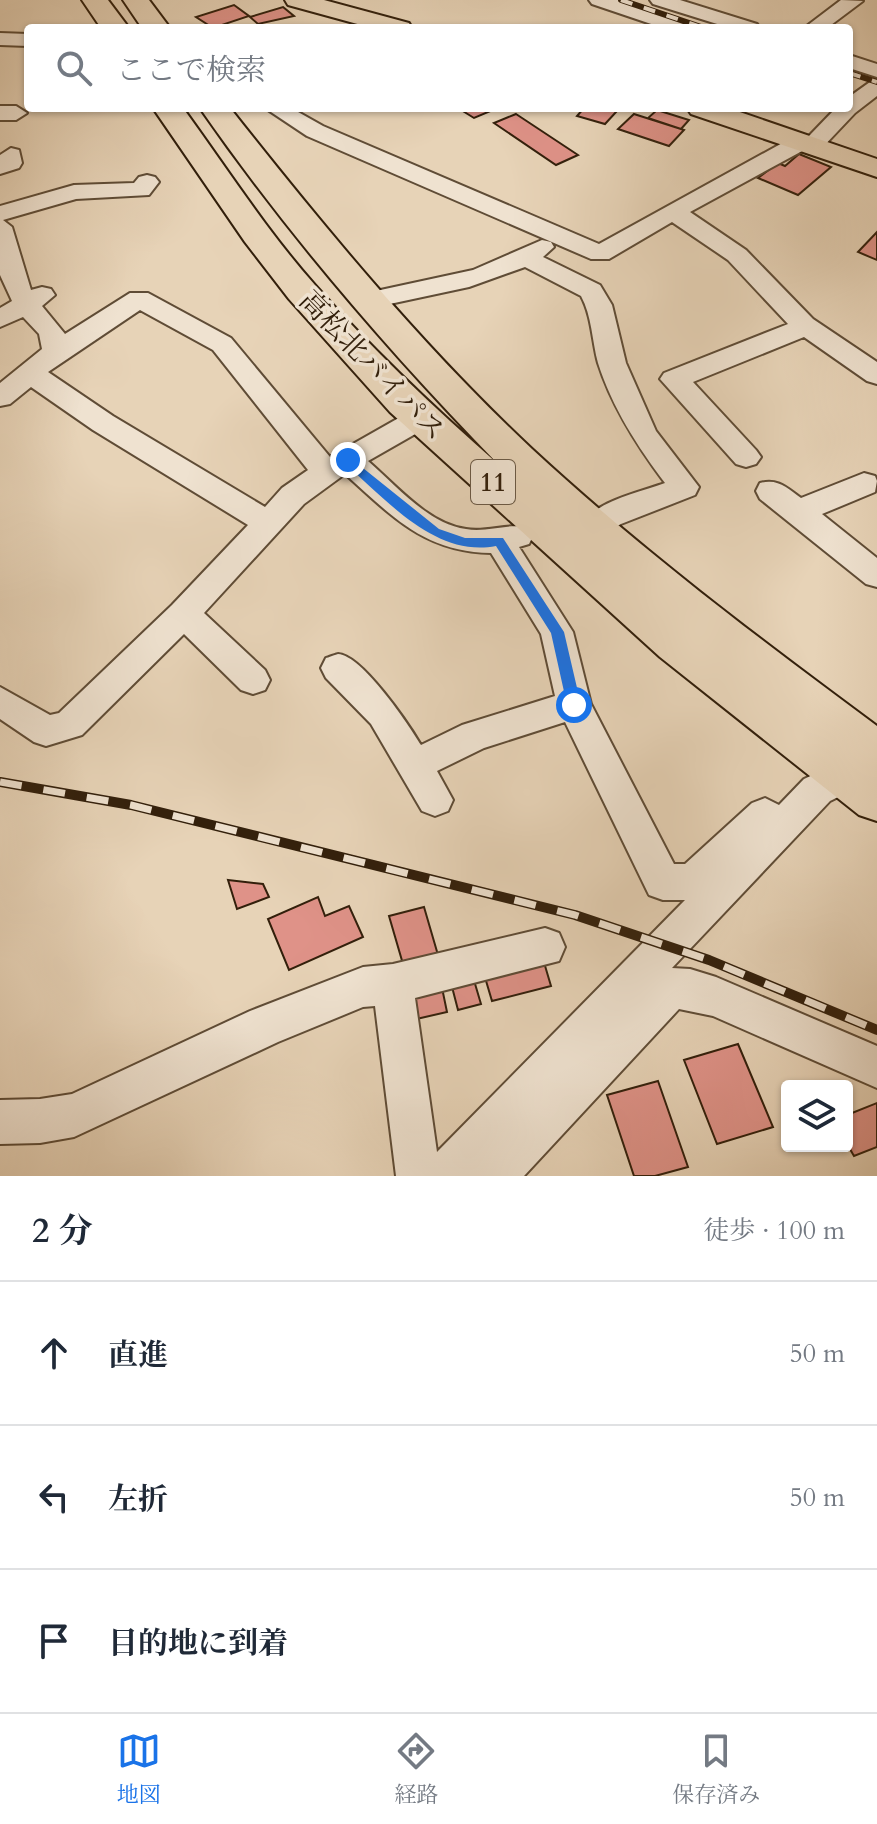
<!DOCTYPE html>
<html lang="ja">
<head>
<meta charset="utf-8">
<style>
  body { margin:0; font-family:Cardo,"Noto Serif JP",serif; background:#f2f2f3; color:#1f2937 }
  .controls { position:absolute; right:24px; bottom:24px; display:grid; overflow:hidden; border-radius:8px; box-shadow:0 2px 6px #0004 }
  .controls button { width:72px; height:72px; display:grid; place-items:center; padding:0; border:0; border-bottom:2px solid #e0e1e3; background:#fff; color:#1f2937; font:40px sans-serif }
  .stop { position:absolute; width:24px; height:24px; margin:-18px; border:6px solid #1a73e8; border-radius:50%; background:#fff }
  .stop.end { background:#1a73e8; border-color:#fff; box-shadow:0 2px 8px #0008 }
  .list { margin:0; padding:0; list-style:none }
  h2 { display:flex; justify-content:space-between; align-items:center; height:104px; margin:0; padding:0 32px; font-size:34px }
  h2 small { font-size:26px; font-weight:400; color:#747a83 }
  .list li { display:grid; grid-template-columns:52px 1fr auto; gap:24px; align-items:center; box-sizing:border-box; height:144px; padding:0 32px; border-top:2px solid #e0e1e3 }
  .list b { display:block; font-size:30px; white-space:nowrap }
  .list em { font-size:26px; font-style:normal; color:#747a83 }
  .icon { flex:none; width:44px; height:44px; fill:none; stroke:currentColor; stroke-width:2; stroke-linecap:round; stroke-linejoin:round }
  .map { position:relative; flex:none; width:877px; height:1176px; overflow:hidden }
  .search { position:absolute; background:#fff; box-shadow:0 2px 6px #0004; left:24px; right:24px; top:24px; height:88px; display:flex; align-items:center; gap:20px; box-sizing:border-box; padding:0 28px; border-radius:8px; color:#747a83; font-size:30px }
  .sheet { height:536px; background:#fff }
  nav { display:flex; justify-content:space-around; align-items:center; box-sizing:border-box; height:112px; border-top:2px solid #e0e1e3; background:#fff; font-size:22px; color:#747a83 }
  nav a { display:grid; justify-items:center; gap:4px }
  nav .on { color:#1a73e8 }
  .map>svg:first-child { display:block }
</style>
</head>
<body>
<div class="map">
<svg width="877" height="1176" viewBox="0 0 877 1176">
  <rect width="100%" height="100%" fill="#e7d3b7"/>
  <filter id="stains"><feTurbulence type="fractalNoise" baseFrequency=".0025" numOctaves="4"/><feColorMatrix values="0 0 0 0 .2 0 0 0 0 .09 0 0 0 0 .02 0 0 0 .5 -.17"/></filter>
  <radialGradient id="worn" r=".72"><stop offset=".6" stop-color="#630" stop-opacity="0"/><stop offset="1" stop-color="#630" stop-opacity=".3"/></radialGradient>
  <path fill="#df9288" stroke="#321f0b" stroke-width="2" d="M234,5L249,16L213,28L196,17Z
    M283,7L294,16L258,24L250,17Z
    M458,108H489L493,110L474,118Z
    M584,108H608L617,111L605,124L577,116Z
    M657,110L689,120L681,129L648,118Z
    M516,114L578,155L556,165L494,123Z
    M634,114L681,129L684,130L669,146L618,129Z
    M799,154L831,167L798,195L758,178L778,163L785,166Z
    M877,232V260L858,252Z
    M228,880L263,884L269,897L237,909Z
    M318,897L325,916L349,906L363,937L289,970L268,919Z
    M424,907L438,955L403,964L389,916Z
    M543,959L551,986L492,1001L484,974Z
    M473,977L481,1004L458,1010L451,983Z
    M441,983L447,1012L412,1020L406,990Z
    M738,1044L773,1127L717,1144L684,1060Z
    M658,1081L688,1167L655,1176H634L607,1095Z
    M877,1103V1147L854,1156L847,1144V1115Z"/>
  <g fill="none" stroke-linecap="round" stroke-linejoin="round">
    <defs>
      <path id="minor" d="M589,0H618L689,24L692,28H663L592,4Z
        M650,0H680L757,24L760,28H730L653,4Z
        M841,0L863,1L827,28H804Z
        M0,33L28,34V46L0,45Z
        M849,55L877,64V77L849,68Z
        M877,80V96L855,113L820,150H804L690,212L746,250L813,319L877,362V384L867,381L804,337L693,382L756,450L761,457L756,464L746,467L736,464L660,379L664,373L788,324L728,260L672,222L609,259H591L307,136L265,108H291L323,126L599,244L795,136H809L836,108H849V97L870,82Z
        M0,106H16L27,113L16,120H0Z
        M11,148L19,150L22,163L19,168L0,174V155Z
        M147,175L155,177L159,182L149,195L76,199L3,220L12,227L31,290L42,287L51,289L55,295L42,306L65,334L130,293H148L231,338L330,457L411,411L421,408L431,411L435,418L431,425L368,461C396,485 428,524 466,529C488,533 509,522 529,528L533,536L529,544L519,547L573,632L591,704L674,864H685L752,803L765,798L779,805L804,779L877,745V778L830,801L672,968L690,969L716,977L877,1046V1088L713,1016L679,1009L524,1176H396L375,1006L363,1007L278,1042L74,1137L40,1143L0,1144V1100L40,1099L72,1094L250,1011L363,967L393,964L545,928L559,933L565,947L559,961L415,998L437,1152L685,900H663L649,895L565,722L484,748L437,771L453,800L448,811L435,816L422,811L371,724L326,678L321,668L326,658C327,658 337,654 338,654C362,655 409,725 421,745L462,725L555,696L541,634L491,553C424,552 392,516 345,474L304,504L204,613L265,670L270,680L265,690L253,694L241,690L184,634L82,735L46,746L34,742L0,719V687L50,715L59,713L172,605L248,525L93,430L31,387L10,404L0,406V383L42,349L39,334L23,317L0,327V308L12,301L0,275V206L74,185L134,183L139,177ZM140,310L213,350L308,470L282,488L265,507L113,416L48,372Z
        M542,240L551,242L554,247L543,257L600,285L612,305L626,363L656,431L699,487L695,495L621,524L595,538L584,535L580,527C594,501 638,493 665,483C637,446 612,407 598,363C592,341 592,316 581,296L525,267L469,287L371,308L362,306L358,300L362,294L473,270Z
        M864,473L875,476L877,481L875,492L822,514L877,558V587L866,584L760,499L756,491L760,483C778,478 787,488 801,498Z"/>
      <path id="major" d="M285,0H324L409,23L412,28H372L288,5Z
        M687,108H728L877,159V177L691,114Z"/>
      <path id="highway" d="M82,0H108L129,28H101Z
        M123,0H149L170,28H142Z
        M153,108H183C226,167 266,230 315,285C372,349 433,407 498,464C391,354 288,235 200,108H230C324,227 421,345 532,449C640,549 758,638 877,726V821L859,815L660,657L390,412L289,299L245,242Z"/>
    </defs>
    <use href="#minor" stroke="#5f4c36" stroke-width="4"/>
    <use href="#major" stroke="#321f0b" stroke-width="4"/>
    <use href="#highway" stroke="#321f0b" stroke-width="4"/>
    <use href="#minor" fill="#efe2d0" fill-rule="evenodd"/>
    <use href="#major" fill="#e7d3b7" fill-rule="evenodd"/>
    <use href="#highway" fill="#e7d3b7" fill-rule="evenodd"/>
    <defs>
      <path id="rail-far1" d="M621,0L704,28
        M849,73L877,82"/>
      <path id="rail" d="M0,782L131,805L575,915L709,960L877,1030"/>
    </defs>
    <use href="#rail-far1" stroke="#321f0b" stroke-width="6"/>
    <use href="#rail" stroke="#321f0b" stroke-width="10"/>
    <use href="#rail-far1" stroke="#efe2d0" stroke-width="4" stroke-dasharray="12" stroke-linecap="butt"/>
    <use href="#rail" stroke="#efe2d0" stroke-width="7" stroke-dasharray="22" stroke-linecap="butt"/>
  </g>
  <path fill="#1a73e8" d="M348,456L439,529L465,538H503L564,632L581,705L579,709L574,710L567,705L551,633L496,546C435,558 386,499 344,463L342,460Z"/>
  <g text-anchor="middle" stroke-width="7" stroke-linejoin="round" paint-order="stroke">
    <rect fill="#efe2d0" stroke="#6b5a46" stroke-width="2" x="471" y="460" width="44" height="44" rx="6"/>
    <g font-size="26" font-weight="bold" fill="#321f0b">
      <text x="493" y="491">11</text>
    </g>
    <g font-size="28" fill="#321f0b" stroke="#efe2d0">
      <text transform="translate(373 365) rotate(46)" y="10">高松北バイパス</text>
    </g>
  </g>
  <rect width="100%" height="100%" filter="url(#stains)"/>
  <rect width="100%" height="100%" fill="url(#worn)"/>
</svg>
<div class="controls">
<button><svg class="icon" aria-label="layers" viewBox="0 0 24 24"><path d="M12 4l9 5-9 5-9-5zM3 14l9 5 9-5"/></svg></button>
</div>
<div class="stop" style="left:574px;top:705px"></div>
<div class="stop end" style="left:348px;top:460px"></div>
<div class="search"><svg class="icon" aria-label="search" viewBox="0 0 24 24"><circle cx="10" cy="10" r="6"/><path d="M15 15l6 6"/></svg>ここで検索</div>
</div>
<section class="sheet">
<h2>2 分<small>徒歩 · 100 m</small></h2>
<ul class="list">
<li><svg class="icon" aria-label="ahead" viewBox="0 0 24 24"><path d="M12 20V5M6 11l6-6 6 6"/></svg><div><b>直進</b></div><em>50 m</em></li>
<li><svg class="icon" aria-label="left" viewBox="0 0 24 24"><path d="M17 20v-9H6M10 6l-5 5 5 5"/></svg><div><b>左折</b></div><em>50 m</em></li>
<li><svg class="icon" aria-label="arrive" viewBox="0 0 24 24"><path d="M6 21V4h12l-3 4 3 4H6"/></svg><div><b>目的地に到着</b></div></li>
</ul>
</section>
<nav>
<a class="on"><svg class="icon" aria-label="map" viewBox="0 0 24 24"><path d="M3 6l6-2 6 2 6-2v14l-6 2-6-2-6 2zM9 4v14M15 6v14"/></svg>地図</a>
<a><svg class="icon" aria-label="directions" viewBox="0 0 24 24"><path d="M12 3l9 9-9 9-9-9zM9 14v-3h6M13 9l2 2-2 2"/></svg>経路</a>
<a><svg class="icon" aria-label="saved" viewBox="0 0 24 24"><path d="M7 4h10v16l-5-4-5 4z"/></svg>保存済み</a>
</nav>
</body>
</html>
